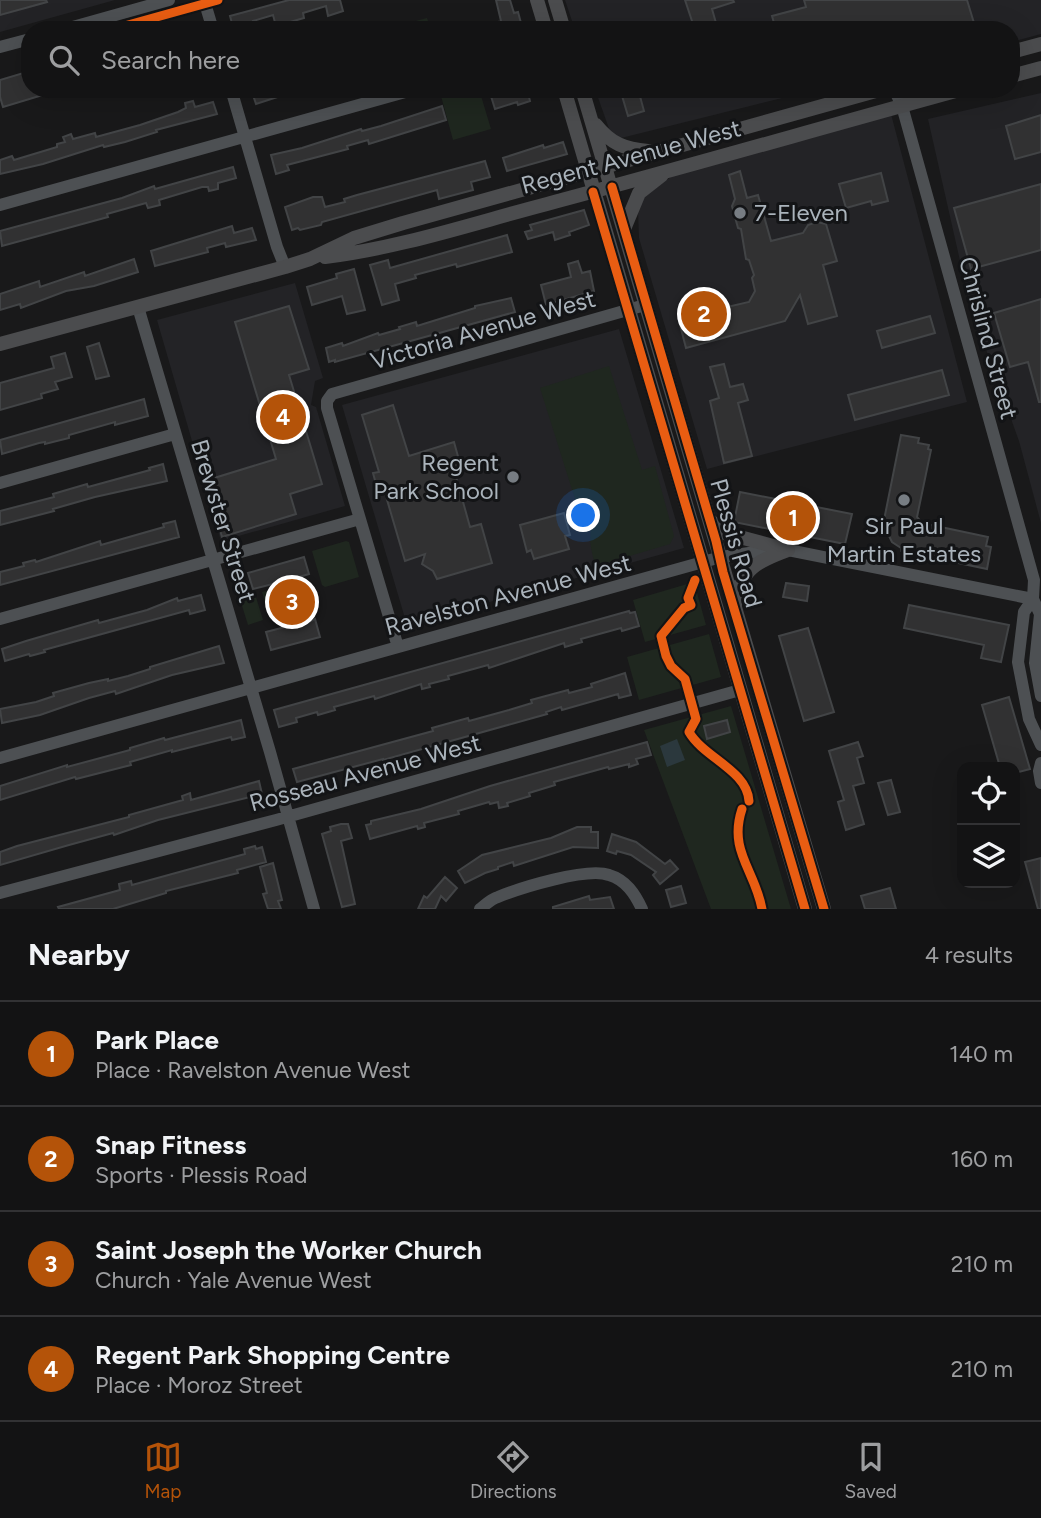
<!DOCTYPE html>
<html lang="en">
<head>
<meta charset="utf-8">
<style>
  body { margin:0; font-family:Figtree,sans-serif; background:#1c1c1d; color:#f1f3f6 }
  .controls { position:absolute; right:21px; bottom:21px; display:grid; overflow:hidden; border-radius:14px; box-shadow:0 7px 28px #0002 }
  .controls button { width:63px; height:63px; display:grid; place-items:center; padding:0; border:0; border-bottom:2px solid #323234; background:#131314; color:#f1f3f6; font:35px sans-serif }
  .you { position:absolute; left:584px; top:516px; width:24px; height:24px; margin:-18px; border:5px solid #fff; border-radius:50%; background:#1a73e8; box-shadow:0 0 0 10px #1a73e833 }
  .badge { display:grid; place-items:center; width:46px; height:46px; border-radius:50%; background:#b45309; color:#fff; font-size:23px; font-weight:700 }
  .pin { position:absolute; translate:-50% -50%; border:4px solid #fff; box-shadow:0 2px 7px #0006 }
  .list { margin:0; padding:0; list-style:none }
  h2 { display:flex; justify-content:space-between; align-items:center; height:91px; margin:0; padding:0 28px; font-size:30px }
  h2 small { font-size:23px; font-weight:400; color:#9d9ea0 }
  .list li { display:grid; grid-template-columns:46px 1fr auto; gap:21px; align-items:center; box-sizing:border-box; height:105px; padding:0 28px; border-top:2px solid #323234 }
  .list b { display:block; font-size:26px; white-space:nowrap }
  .list p { margin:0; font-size:23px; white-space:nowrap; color:#9d9ea0 }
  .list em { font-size:23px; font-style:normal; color:#9d9ea0 }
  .icon { flex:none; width:38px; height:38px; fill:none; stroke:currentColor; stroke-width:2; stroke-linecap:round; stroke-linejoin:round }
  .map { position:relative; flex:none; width:1041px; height:909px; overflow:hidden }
  .search { position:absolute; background:#131314; box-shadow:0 7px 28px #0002; left:21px; right:21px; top:21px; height:77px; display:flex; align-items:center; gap:18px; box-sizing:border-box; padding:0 24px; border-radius:28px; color:#9d9ea0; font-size:26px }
  .sheet { height:511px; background:#131314 }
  nav { display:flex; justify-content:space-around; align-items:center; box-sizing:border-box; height:98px; border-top:2px solid #323234; background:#131314; font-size:19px; color:#9d9ea0 }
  nav a { display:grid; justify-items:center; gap:4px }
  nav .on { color:#b45309 }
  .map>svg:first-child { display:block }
</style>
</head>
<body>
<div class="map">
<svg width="1041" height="909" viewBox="0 0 1041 909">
  <rect width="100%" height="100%" fill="#19191a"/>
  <path fill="#232326" d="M0,0H115L0,32Z
    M565,0H1041V34L1011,42V30H575Z
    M595,89H818L613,140Z
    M1041,93V523L1019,441L970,305L928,119Z
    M891,114L967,402L707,469L639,238L638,210L644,197L672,176Z
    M295,283L323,378L315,381L311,405L316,407L345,506L221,541L157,320Z
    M619,329L684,548L407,625L342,405Z"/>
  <path fill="#1f271f" d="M427,18L431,30H394L393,27Z
    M464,89H479L491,129L453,140L441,96Z
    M609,366L642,470L655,466L674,536L670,544L596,566C589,547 589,535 593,515L581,518L540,388Z
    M346,541L349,542L359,577L325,587L322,585L312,551Z
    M694,582L706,625L645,642L633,600Z
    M273,589L279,613L269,616L262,592Z
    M255,594L263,620L248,625L240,599Z
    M709,634L721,677L639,700L627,657Z
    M731,706L791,909H711L644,730Z"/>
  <path fill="#2b383d" d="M677,739L685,760L667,767L660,746Z"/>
  <path fill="#313132" stroke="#424446" stroke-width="2" d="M0,0H46L47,2L0,15Z
    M289,0H340L343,11L328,16L326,6L303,13L304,18L276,26L273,15L253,21L256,30H245L244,24L233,27L230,16Z
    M496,0H510L514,13L518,12L521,23L517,24L518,30H478V28L501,21Z
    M685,0H733L734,2L712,9L718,30H695Z
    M804,0H967L974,23L961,26L952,22L941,25L942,30H776L772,16L806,7Z
    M30,71V89H56V91L3,107L0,97V80Z
    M251,89H296V91L256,104Z
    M504,89H527L530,101L518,105L517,102L495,109L490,93Z
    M620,89H638L644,111L628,116Z
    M193,101L195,107L213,102L217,114L156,130L157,132L125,142L104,147L103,145L43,164L0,174V160L12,156L14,160L57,147V144L65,142L63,137L71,134L73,139L95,133L96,137L140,125L178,112L186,108L185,103Z
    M442,106L446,120L369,144L368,140L347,146L348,149L287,165L289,170L276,174L271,155L302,148L361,129L362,131L381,126Z
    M1041,115V152L1015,159L1006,126Z
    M563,142L567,154L507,171L503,158L543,145L544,148Z
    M485,161L490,177L471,182L473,190L439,199L437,190L322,222L321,225L300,230L298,228L292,230L285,207L313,197H322L325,207L345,202L344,199L357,195Z
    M233,167L236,178L218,183V189L209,191L208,187H202L159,200L160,205L148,208L146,203L107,214L108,217L2,246L0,231L122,198L154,186L155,189Z
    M740,171L747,198L758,195L771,241L803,233L808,225L817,222L826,224L837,261L823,265L837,316L808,324L800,295L785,321L686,348L679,321L681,316L707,309L710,311L749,302L755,291L752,278L754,275L749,260L746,259L741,229L738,228L732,206L735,199L729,175Z
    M881,173L888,201L872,205L871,201L846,208L839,184Z
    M1041,184V250L971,269L954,208Z
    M584,210L589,225L569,232L570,235L555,240L553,232L528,239L525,232L532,230L530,225Z
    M232,226L234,233L252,228L256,240L226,247L225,243L207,248L208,252L155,266L151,251Z
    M507,235L512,252L457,267L456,264L415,275L416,278L395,284L399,300L382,305L370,265L388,260L390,268Z
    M134,259L138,272L94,286L66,291L21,308L20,304L0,310V294L39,281L40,287L84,272L85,276Z
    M578,261L582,273L590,271L594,291L546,305L541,285L571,277L568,264Z
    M354,269L365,310L347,314L342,296L312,305L307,287L337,278L336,274Z
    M511,298L515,312L335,362V360L329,362L326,348L342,343L343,346L378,333L379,335L400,329L399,327L416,322L417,326L475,308V306Z
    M1041,299V402H1039L1028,362L1010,367L994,313Z
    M289,306L309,369L289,375L322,484L290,494L296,514L222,537L218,523L224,521L211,479L276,459L235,322Z
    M930,316L935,333L882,348L877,331Z
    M99,343L109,376L96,379L87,347Z
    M65,353L72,377L55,382L58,389L41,394L42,398L0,410V383L54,368L51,357Z
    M724,364L730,387L743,384L748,400L738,403L752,456L724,463L710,401L719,398L710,367Z
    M942,370L949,395L855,420L848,395Z
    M144,399L148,416L115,425V422L69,435V438L45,444V442L39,443L2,454L0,440Z
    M393,405L409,456L454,442L462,471L455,473L470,527L481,524L492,563L437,579L433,571L422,564L425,554L405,561L385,493L379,495L373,473L379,472L362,415Z
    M901,435L919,438L918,443L929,445L928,449L931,450L917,517L922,523L988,537L986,546L991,547L987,569L901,551V548L892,542L888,534L886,520H884Z
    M163,464L167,481L95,497L53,509L54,511L0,525V511L54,497L53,494L87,484L88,487L150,470L149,468Z
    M740,492L852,514L845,544L734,522Z
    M564,513L570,535L565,536L569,549L534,559L531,550L527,552L520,525Z
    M175,521L179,537L0,585V572L24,566L23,563L35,560L36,562L100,541L101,545L164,527L163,524Z
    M304,557L309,574L299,577L311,621L315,619L320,637L271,650L266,632L285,627L273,584L253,589L248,573Z
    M786,583L809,586L807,601L783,597Z
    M201,595L205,610L190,614L189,610L44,650L45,652L30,656L29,654L5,661L2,649L26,641L98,620L99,623L147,610L177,598L178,601Z
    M909,605L1009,625L1001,662L981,658L984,645L904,628Z
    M629,611L630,613L635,612L639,626L622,631L621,628L581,639L582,642L565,647L564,643L489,668L488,665L448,676L449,679L429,684L430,687L422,689L421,684L375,699L374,696L334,707L335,710L318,715L317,712L296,718L297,722L279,727L274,710Z
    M808,628L834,712L804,721L779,636Z
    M219,646L224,663L172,675L116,694L115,691L89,698L40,715L2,723L0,709L36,702L54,696L53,693L89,683L108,679V681L128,676L150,669V667Z
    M625,673L631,695L619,698L618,694L562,710L561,707L546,712L547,714L383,760V759L297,782L293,769L433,731L432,728L468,718L469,721L509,710L532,703L531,700L568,690L569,693L592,687L591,684Z
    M1009,697L1030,769L1015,773V767H1000L982,705Z
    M241,720L245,737L232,740L231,737L172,752V750L130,762L131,765L76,779L75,777L0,800V786L67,765V767L130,750V748L164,738L165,740Z
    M727,720L730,732L707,739L704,726Z
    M647,742L651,755L636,759L638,764L629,767V764L609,769L608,767L554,782L555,785L529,793L530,796L507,803L508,806L499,808L498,802L490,804L489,802L458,811L459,814L424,823L425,827L418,829L417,826L370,839L366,825L371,824V821L421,809L490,786Z
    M858,742L863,756L857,758L864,783L853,786L864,824L846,830L838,802L844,800L829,751Z
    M891,780L900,812L888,815L878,783Z
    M259,781L262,794L158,820L114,835L113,833L69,845L0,865V852L17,846L129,817V815L183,800L182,796L190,793L191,800Z
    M341,824H348L352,838L341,841L355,904L342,907L322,834L331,831L330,827Z
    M577,827H591V832H598V848L573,847L514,866L513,862L498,867V869L485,873L465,883L458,871L482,855L551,838Z
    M612,834L636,842L665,864L670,860L678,869L660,884L653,875L656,872L631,855L617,851L616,854L607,851Z
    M255,846L256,849L262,847L266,862L237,870L238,873L166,891V893L113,909H59L58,907L120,890L119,884L131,881L132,885L223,860L245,854L244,849Z
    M1041,858V909H1038L1025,862Z
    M273,863L282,900L278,901L281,909H268L263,894L267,893L260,867Z
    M445,877L457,888L446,901L441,896L435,909H418L424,896L427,898Z
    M681,886L686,903L671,907L666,890Z
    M890,888L896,909H865L861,896Z
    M589,896L590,900L610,897L614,909H553V907Z"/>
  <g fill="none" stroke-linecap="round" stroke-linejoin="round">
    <path stroke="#4d5053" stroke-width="12" d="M204,0L213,30
      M62,30L169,0
      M0,47L30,39
      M231,89L277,247L285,267
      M894,89L902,106L1034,580L1033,599L1040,614L1035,663L1041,696
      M0,205L416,89
      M138,307L270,752L314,909
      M0,483L175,434
      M1033,599L1024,612L1018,662L1029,719L1041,745
      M0,619L360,519
      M398,647L327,408V401L332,394L645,305
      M0,758L721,557L756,552L788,550L1033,599
      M1041,763L1039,771L1041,783
      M0,893L276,820L740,690
      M480,909C485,905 491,899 498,897C520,888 587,867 609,875C626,880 635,894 642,909"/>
    <path stroke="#4b4c4e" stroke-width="14" d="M537,0L546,30
      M555,0L564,30
      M1011,52L1041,44
      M1011,76L1041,68
      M564,89L805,909
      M582,89L824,909
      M596,125C611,144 625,149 648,151
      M624,229L639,193L662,175
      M325,257C400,248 474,223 547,204C686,167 824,127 963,89
      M0,344L285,267L310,259L354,238L403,223L883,89
      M712,522L721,532L788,550
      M735,605C740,569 756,562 788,550"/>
    <defs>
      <path id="cycleway" d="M110,30L218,0
        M612,187L716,541L723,572L824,909
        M593,192L805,909
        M695,580L688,598L691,605L684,608L661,636L666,656L671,666L685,679L696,719L689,732C704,758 747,770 749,801
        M742,809C728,851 755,870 762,909"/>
    </defs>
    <use href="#cycleway" stroke="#131416" stroke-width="13"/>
    <use href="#cycleway" stroke="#e95d12" stroke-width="9"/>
  </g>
  <g fill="#777d83" stroke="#131416" stroke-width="2.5">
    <circle cx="740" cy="213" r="7"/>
    <circle cx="513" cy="477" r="7"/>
    <circle cx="904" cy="500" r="7"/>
  </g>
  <g text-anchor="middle" stroke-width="6" stroke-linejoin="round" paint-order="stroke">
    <g font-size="24" fill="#aab3bb" stroke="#131416">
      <text transform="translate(631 157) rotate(-15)" y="8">Regent Avenue West</text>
      <text transform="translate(483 330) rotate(-16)" y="8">Victoria Avenue West</text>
      <text transform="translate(988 338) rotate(75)" y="8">Chrislind Street</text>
      <text transform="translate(223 521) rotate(73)" y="8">Brewster Street</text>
      <text transform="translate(736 543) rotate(74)" y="8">Plessis Road</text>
      <text transform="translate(508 595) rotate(-15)" y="8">Ravelston Avenue West</text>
      <text transform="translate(365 773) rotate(-15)" y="8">Rosseau Avenue West</text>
    </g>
    <g font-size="24" fill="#aab3bb" stroke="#131416" text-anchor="start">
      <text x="754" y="221">7-Eleven</text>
      <text x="499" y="471" text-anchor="end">Regent<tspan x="499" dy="28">Park School</tspan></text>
      <text x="904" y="534" text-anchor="middle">Sir Paul<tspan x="904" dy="28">Martin Estates</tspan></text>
    </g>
  </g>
</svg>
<div class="controls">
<button><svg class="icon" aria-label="locate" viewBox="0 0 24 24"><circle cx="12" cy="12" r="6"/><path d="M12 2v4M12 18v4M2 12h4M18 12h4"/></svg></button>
<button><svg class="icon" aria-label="layers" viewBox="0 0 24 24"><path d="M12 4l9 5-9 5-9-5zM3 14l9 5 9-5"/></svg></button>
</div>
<div class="you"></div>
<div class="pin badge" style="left:793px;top:518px">1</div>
<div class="pin badge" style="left:704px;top:314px">2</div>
<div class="pin badge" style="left:292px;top:602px">3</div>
<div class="pin badge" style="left:283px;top:417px">4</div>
<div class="search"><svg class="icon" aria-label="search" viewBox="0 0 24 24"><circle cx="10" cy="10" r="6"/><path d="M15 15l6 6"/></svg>Search here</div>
</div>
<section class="sheet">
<h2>Nearby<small>4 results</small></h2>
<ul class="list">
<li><span class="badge">1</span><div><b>Park Place</b><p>Place · Ravelston Avenue West</p></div><em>140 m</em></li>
<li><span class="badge">2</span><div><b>Snap Fitness</b><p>Sports · Plessis Road</p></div><em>160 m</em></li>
<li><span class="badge">3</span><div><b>Saint Joseph the Worker Church</b><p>Church · Yale Avenue West</p></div><em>210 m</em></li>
<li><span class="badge">4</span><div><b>Regent Park Shopping Centre</b><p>Place · Moroz Street</p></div><em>210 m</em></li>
</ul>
</section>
<nav>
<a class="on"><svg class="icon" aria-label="map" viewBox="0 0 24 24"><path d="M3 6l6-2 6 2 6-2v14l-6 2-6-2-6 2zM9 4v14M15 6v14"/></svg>Map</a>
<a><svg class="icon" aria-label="directions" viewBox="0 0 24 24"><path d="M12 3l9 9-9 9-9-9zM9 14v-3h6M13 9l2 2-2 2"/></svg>Directions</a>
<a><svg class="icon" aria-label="saved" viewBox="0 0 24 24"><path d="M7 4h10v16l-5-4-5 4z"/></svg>Saved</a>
</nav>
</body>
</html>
